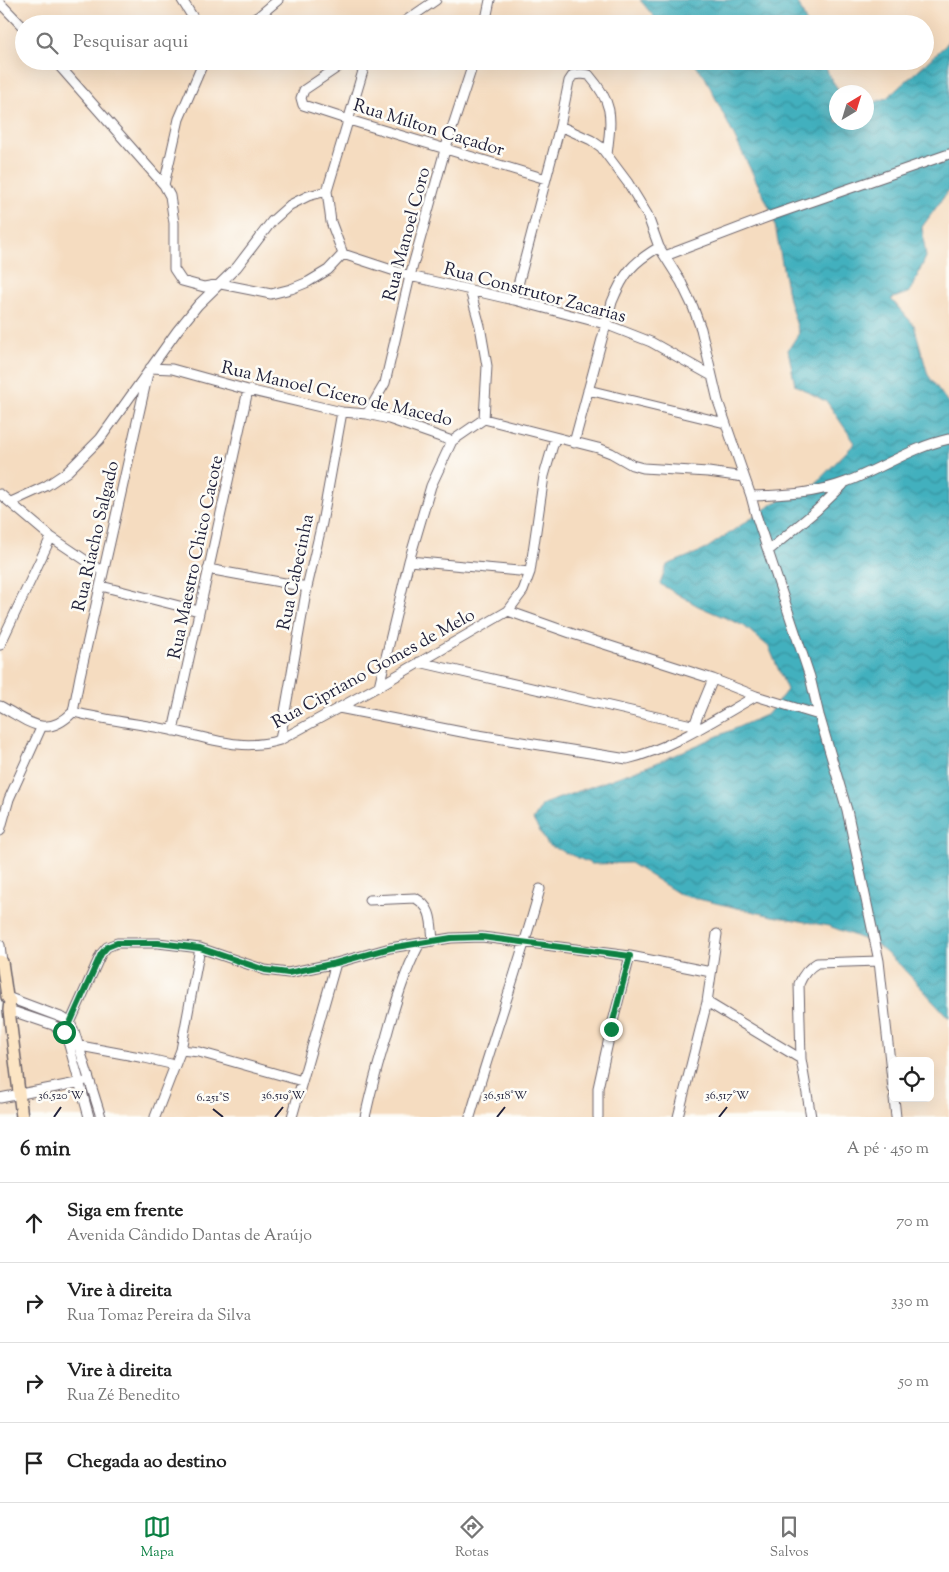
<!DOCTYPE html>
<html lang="pt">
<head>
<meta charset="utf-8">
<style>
  body { margin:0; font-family:"Sorts Mill Goudy",serif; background:#f2f2f2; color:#222 }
  .controls { position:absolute; right:15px; bottom:15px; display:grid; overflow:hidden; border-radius:8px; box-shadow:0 5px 20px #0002 }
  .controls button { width:45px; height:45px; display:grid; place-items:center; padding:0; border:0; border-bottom:1px solid #e0e0e0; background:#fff; color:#222; font:25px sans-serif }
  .compass { position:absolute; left:829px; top:85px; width:45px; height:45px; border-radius:50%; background:#fff; box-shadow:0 5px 20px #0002; rotate:38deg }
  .stop { position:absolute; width:15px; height:15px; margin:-11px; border:4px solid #0b8043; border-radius:50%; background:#fff }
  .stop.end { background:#0b8043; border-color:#fff; box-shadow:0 1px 5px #0008 }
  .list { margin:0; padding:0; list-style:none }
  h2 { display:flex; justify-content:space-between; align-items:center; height:65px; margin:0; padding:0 20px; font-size:21px }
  h2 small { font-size:16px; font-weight:400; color:#767676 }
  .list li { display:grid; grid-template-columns:32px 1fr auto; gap:15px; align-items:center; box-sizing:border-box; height:80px; padding:0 20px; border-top:1px solid #e0e0e0 }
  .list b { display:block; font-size:19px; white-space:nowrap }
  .list p { margin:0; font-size:16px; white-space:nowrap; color:#767676 }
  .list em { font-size:16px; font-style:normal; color:#767676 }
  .icon { flex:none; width:28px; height:28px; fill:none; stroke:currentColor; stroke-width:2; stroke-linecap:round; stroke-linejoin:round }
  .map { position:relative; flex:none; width:949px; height:1117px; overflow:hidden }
  .search { position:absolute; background:#fff; box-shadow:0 5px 20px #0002; left:15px; right:15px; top:15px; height:55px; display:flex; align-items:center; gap:12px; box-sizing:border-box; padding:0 18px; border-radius:28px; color:#767676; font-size:19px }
  .sheet { height:385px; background:#fff }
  nav { display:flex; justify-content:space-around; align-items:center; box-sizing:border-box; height:70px; border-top:1px solid #e0e0e0; background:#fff; font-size:14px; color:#767676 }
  nav a { display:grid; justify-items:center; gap:2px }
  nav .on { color:#0b8043 }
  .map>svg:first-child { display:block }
</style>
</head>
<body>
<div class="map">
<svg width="949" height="1117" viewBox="0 0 949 1117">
  <defs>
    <pattern id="water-waves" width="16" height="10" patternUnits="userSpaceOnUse" patternTransform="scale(1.25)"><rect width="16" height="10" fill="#42b0be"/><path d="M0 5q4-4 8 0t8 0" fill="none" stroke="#378f9c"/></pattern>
  </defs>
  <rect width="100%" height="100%" fill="#fdfcf7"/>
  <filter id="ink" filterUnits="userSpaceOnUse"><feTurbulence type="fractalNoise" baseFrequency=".02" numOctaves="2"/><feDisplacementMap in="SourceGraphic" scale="10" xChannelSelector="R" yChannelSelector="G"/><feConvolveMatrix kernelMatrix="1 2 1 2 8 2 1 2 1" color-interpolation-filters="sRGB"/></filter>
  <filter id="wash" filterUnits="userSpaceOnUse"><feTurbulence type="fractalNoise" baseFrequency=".0096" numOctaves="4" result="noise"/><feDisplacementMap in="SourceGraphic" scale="20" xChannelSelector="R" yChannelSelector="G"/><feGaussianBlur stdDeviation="1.12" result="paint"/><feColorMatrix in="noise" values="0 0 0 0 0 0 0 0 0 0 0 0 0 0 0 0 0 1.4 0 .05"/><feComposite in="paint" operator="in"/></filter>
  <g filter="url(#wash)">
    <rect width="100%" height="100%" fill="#f5dcc0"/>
    <path fill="url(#water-waves)" stroke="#32697c" d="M640,0H797L807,24H660Z
      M949,38V190L922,227L926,257L910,292L891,299L914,325L928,375L949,404V1018L900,965L876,944L829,926L772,916L681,895L630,863L592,864L548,845L533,820L543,804L654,764L768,714L787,690L769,647L744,626L698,606L660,584L667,565L704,550L774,503L813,486L855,443L827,402L795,385L788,350L799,333L789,300L773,215L705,77L692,61H823L830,77L840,92H836V122H866L867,105L887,98L946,45Z"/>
  </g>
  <g filter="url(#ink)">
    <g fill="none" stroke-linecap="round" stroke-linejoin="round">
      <defs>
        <path id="street" d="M182,0L197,24
          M0,3L24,28
          M245,24L259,16L278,0
          M401,24L436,0
          M485,24L490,0
          M55,61L164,185L170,196L174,223V269L182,281L204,287L221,284L271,294L291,289L308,282L328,270L343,254L331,222L327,191L366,61
          M347,61L304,90L301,98L303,105L349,120L546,179
          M560,126L591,140L601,147L628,183L647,214L659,247L681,282L693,307L701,329L718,401L751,496L756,515L810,677L819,715L847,810L879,961L893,1089
          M164,185L179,119L204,61
          M343,254L410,276L514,300L605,324L651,342L712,376
          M665,256L773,215L949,154
          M470,290L480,326L487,366L484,419
          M514,300L560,126L569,81L573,75L581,74L589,75C615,105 611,118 607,155
          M150,368L172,369L248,390L342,412L367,414L389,419L452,441
          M588,390L725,423
          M367,414L385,383L410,276L445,150L474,61
          M452,441L484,419L598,448L611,453L632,465L643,468L708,472L744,477
          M574,443L612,302C624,273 632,263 659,247
          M0,494L51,537L103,572
          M751,496C784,495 815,494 846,482C881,469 912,447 949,439
          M11,502L46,486L67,472L100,439L177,331L198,305L237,267L272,221L290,205L308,196L327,191
          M768,551L817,510L843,485
          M409,561L530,572
          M208,569L307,587
          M101,586L199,611
          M508,611L576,635L713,679L756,696L819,715
          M0,645L51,537
          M419,662L700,727
          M379,686L409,561L431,486L452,441
          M0,706C29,721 45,740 73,712
          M339,708L472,734L627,759C673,748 715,719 756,696
          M73,712C106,720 139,724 171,730C210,738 241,752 280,740L379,686L508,611L523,591L530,572L544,476L555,438
          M73,712L80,676L148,373
          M694,725L713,679
          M173,731L248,390
          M280,740L307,587L322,523L342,412
          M0,831L9,799L41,728
          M369,900L415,898C433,907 431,923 433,941
          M0,945L2,962
          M7,997L63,1018L70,1023L74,1031L101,1117
          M707,1002L801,1059
          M9,1010L53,1025L64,1032L69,1045L89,1117
          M64,1032L70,1023L101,954L107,947L117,943H158L200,948L265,970L288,973L336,963L390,948L451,938L482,937L630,956L711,972
          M75,1045L145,1058L175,1065
          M181,1050L199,1052L302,1081
          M0,1098L82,1082
          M894,1098L896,1117
          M155,1117L181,1050L200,948
          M292,1117L336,963
          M365,1117C371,1090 378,1064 386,1038C395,1005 404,973 420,943
          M470,1117C492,1040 519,966 540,889
          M598,1117V1088L611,1029L630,956
          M678,1117L707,1002L717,934
          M811,1117L801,1059L799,984C803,974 808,968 817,963L879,961"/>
        <path id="secondary" d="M0,961L2,962L7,997L10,1001L9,1010L22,1117"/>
      </defs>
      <use href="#street" stroke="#6c636a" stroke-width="11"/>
      <use href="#secondary" stroke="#6c636a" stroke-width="14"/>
      <use href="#street" stroke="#fff" stroke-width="9"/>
      <use href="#secondary" stroke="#fce5c4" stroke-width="11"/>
    </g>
  </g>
  <g fill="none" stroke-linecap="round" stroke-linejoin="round" filter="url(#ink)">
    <path stroke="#0b8043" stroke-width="6" d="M64,1032L70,1023L101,954L107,947L117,943H158L200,948L265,970L288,973L336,963L390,948L451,938L482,937L630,956L611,1029"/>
  </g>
  <path fill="none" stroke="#22223b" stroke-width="2" d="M213,1109L223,1117M54,1117L61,1107M275,1117L283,1107M497,1117L505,1107M719,1117L727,1107"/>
  <g text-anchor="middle" stroke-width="5" stroke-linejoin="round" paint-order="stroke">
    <g font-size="18" fill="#22223b" stroke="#fdfcf7">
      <text transform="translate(429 127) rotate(17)" y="6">Rua Milton Caçador</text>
      <text transform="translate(406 234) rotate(-75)" y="6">Rua Manoel Coro</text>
      <text transform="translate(535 292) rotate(15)" y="6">Rua Construtor Zacarias</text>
      <text transform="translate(337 393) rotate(13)" y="6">Rua Manoel Cícero de Macedo</text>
      <text transform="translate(95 536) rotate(-77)" y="6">Rua Riacho Salgado</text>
      <text transform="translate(195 557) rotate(-78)" y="6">Rua Maestro Chico Cacote</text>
      <text transform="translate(295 572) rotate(-78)" y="6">Rua Cabecinha</text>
      <text transform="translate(373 668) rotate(-29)" y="6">Rua Cipriano Gomes de Melo</text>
    </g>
  </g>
  <g font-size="12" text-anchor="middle" fill="#22223b" stroke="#fdfcf7" stroke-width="5" stroke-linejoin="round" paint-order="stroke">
    <text x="61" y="1099">36.520°W</text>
    <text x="283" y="1099">36.519°W</text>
    <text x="505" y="1099">36.518°W</text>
    <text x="727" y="1099">36.517°W</text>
    <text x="213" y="1101">6.251°S</text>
  </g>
</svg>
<div class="controls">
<button><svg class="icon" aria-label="locate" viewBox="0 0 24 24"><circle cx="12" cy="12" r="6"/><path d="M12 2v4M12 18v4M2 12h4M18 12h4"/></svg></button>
</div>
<svg class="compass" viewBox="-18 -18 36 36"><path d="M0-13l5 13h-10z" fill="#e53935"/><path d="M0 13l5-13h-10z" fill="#767676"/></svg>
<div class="stop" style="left:64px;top:1032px"></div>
<div class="stop end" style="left:611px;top:1029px"></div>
<div class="search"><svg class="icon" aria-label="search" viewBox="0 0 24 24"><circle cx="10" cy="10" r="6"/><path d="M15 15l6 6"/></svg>Pesquisar aqui</div>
</div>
<section class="sheet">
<h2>6 min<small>A pé · 450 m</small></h2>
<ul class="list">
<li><svg class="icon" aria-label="ahead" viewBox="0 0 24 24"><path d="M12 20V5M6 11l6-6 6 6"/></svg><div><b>Siga em frente</b><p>Avenida Cândido Dantas de Araújo</p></div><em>70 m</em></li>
<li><svg class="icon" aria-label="right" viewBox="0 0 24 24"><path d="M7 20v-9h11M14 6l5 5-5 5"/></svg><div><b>Vire à direita</b><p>Rua Tomaz Pereira da Silva</p></div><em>330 m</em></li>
<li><svg class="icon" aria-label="right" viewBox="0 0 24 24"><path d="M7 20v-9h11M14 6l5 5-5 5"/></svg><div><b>Vire à direita</b><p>Rua Zé Benedito</p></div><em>50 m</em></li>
<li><svg class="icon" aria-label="arrive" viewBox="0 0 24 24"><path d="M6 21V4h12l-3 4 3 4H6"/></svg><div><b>Chegada ao destino</b></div></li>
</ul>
</section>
<nav>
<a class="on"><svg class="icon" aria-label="map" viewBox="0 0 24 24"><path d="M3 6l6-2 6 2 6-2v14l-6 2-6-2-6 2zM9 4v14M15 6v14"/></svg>Mapa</a>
<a><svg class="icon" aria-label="directions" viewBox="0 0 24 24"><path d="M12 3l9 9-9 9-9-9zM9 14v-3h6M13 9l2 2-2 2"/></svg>Rotas</a>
<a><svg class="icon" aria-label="saved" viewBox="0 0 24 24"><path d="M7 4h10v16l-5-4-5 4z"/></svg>Salvos</a>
</nav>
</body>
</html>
